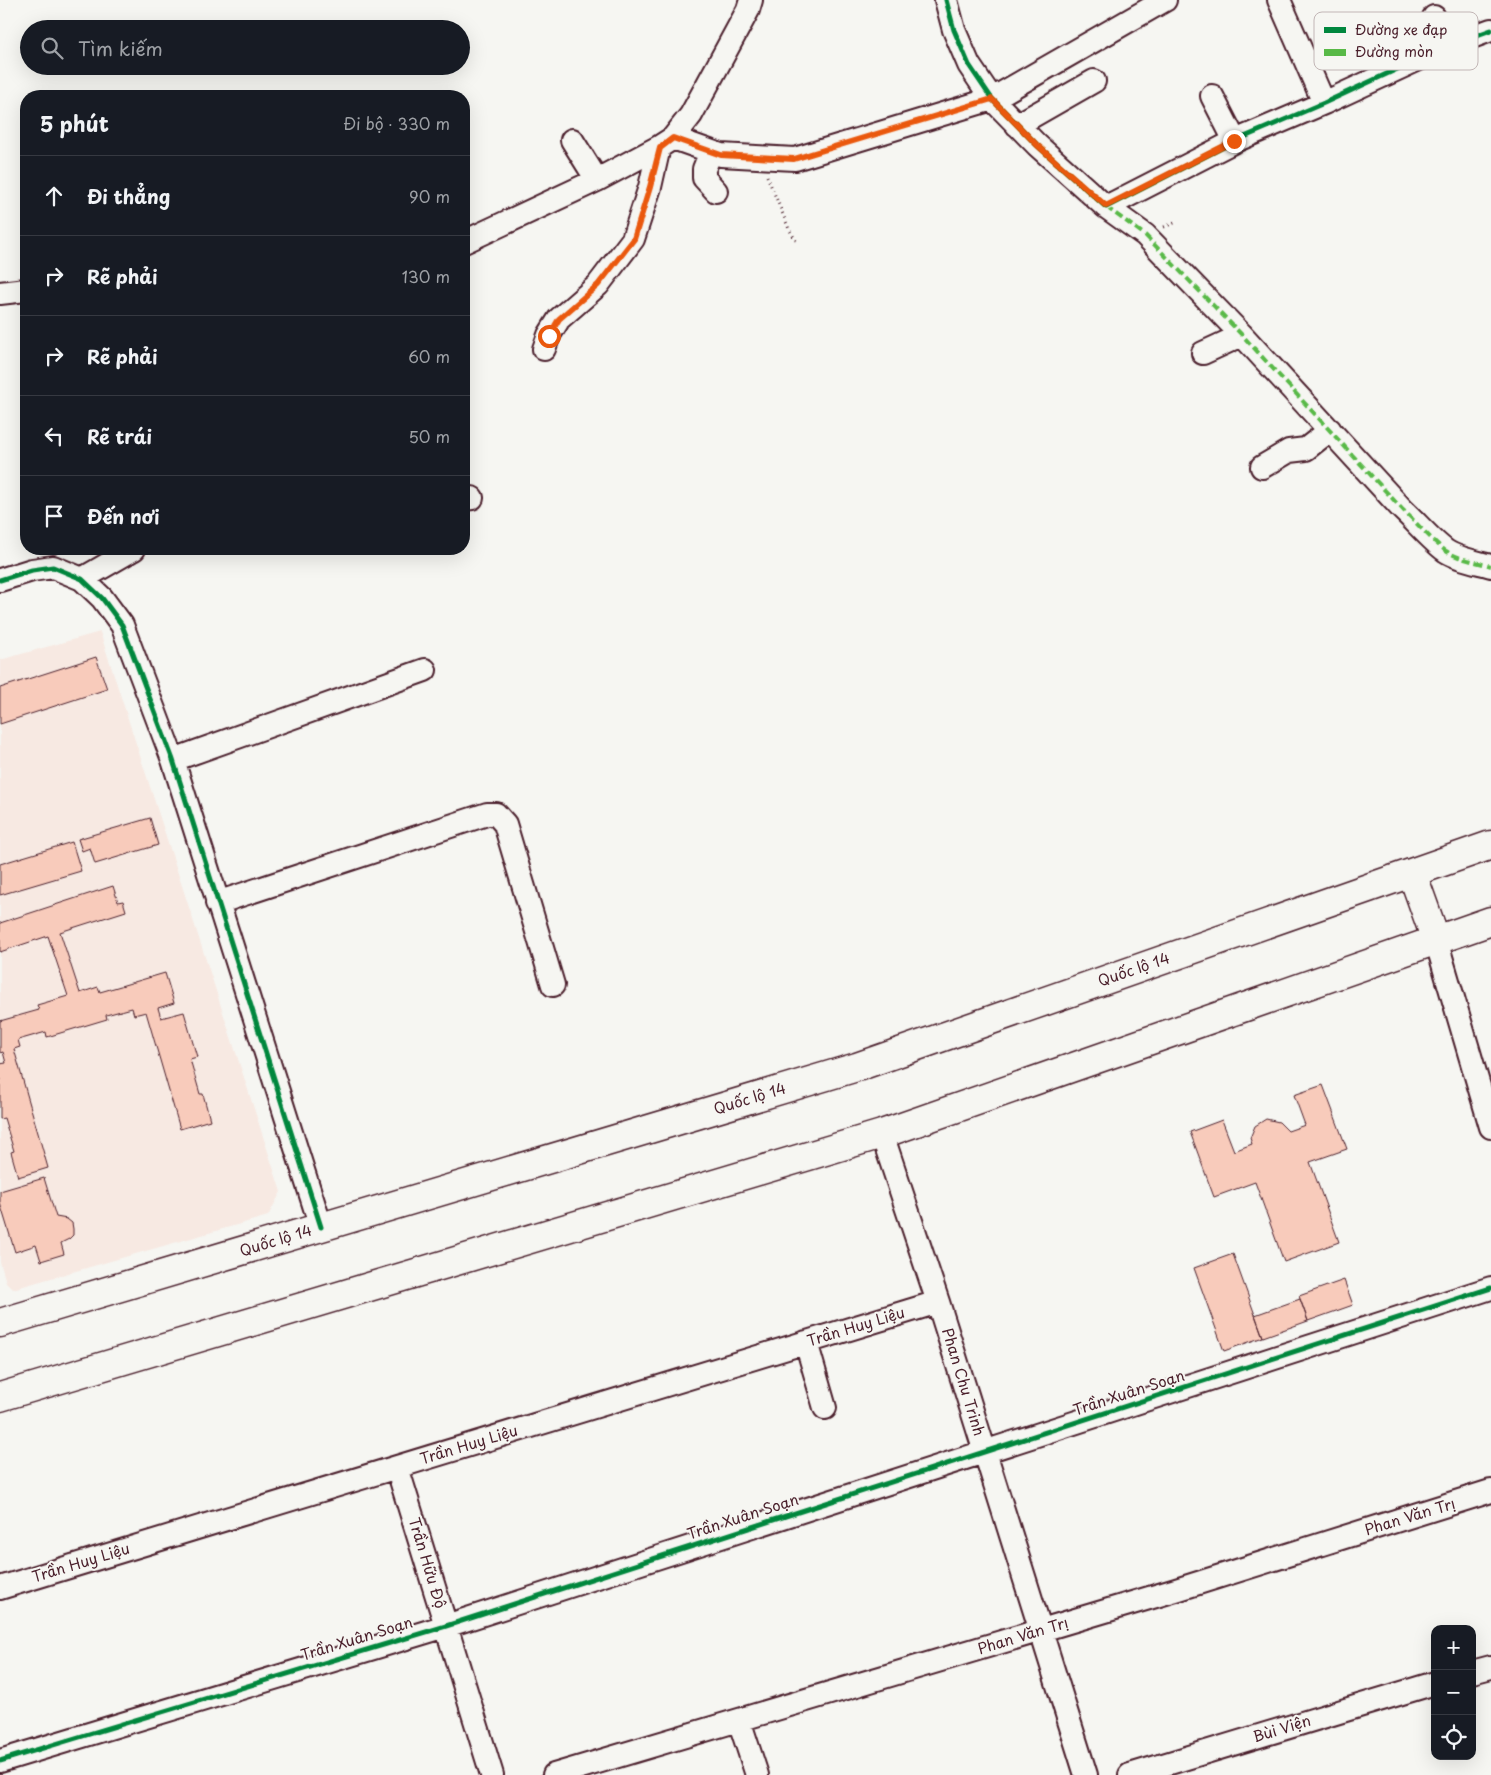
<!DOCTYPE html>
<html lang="vi">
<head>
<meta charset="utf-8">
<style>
  body { margin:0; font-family:"Playpen Sans",sans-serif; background:#20242c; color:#f1f3f6 }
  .controls { position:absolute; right:15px; bottom:15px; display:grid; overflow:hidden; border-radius:10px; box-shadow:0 5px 20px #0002 }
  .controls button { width:45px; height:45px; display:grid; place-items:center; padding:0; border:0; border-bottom:1px solid #363941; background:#171b24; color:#f1f3f6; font:25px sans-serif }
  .stop { position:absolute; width:15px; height:15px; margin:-11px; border:4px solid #ea580c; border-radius:50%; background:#fff }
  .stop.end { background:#ea580c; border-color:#fff; box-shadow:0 1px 5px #0008 }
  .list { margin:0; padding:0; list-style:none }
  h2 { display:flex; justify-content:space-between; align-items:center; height:65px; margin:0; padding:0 20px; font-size:21px }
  h2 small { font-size:16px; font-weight:400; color:#9ea1a6 }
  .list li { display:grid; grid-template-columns:32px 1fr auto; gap:15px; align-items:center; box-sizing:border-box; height:80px; padding:0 20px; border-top:1px solid #363941 }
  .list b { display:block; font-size:19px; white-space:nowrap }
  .list em { font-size:16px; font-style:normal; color:#9ea1a6 }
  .icon { flex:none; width:28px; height:28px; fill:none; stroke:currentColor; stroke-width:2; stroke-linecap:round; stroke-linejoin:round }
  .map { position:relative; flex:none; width:1491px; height:1775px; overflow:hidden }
  .search { position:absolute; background:#171b24; box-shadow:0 5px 20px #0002; left:20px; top:20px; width:450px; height:55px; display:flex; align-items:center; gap:12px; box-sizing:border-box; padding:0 18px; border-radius:28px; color:#9ea1a6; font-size:19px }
  .panel { position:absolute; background:#171b24; box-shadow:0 5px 20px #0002; left:20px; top:90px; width:450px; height:465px; border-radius:20px }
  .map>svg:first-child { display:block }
</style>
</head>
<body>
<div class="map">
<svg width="1491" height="1775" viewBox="0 0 1491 1775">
  <rect width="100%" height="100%" fill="#f6f6f2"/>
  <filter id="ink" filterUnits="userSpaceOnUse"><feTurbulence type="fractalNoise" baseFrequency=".02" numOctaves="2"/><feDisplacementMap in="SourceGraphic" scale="10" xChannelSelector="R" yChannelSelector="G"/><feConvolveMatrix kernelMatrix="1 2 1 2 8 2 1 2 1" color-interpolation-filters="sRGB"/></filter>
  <g filter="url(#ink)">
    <path fill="#f7e9e2" d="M100,632L281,1192L268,1216L13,1289L6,1282L0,1262V660Z"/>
    <path fill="#f8cbbb" stroke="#4a1f2b" d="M96,657L107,689L0,724V688Z
      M150,818L158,845L95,864L90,848L82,851L78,839Z
      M72,842L81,871L0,895V864Z
      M113,886L118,902L123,901L126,911L60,932L80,993L98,987L100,992L165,973L174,1003L158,1008L161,1018L184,1012L197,1057L190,1059L200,1094H203L210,1120L180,1129L146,1012L134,1015L132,1008L106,1015L107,1019L47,1037L46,1032L18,1040L20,1047L14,1049L48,1168L18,1177L11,1152L14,1151L4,1118L0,1119V1064L6,1063L3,1052L0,1053V1021L39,1010L37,1005L68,996L48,936L0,952V923Z
      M1323,1085L1347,1149L1310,1162L1339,1242L1284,1262L1255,1182L1214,1197L1190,1132L1222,1120L1234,1151L1252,1144L1250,1138L1255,1126L1266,1119L1279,1122L1288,1131L1305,1125L1294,1095Z
      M44,1178L56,1217L67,1219L72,1223L73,1229V1235L69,1239L61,1243L64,1254L41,1261L36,1245L15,1252L0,1203V1191Z
      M1233,1254L1263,1337L1224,1351L1194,1268Z
      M1344,1280L1353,1305L1308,1321L1299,1296Z
      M1300,1299L1308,1321L1263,1337L1255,1315Z"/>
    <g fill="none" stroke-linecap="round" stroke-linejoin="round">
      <defs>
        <path id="minor" d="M946,0L954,30L969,65L992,99L1037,145L1106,207L1235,141L1324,103L1447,46L1491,30
          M1279,0L1324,103
          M1434,17L1447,46
          M1212,96L1235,141
          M1017,125L1094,81
          M673,138L721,155L795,159L992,99L1165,0
          M572,140L597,180
          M711,152L704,169V178L716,191
          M1106,207L1145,235L1242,335L1403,510C1417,523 1431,540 1446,551C1458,559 1477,562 1491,566
          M464,242L597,180L659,147L673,138L691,115L748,10L751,0
          M0,293L26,290
          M544,349L549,335L559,319L598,285L633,239L650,187L659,147
          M1203,353L1242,335
          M1262,467L1289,451L1306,449L1330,430
          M464,499L472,498
          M82,579L134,549
          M0,580L32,570L53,567L82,579L102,598L122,625L173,760L321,1227
          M173,760L425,670
          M217,903L487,814H496L505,824L553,985
          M1436,940L1491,1127
          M882,1134L938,1302L1086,1775
          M806,1342L825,1408
          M397,1467L492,1775
          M0,1588L938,1302
          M1472,1672L1491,1667
          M739,1720L757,1775
          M0,1761L446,1626L1491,1288
          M554,1775L1176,1590L1491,1491
          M1130,1775L1435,1683"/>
        <path id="highway" d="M1412,873L1436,940
          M0,1323L857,1067L1491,845
          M0,1397L882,1134L1491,921"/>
      </defs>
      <use href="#minor" stroke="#4a1f2b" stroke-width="26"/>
      <use href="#highway" stroke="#4a1f2b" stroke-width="31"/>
      <path stroke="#4a1f2b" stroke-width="3" stroke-dasharray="1 4" stroke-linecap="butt" d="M767,176L789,229L798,244
        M1164,227L1177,222"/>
      <use href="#minor" stroke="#f6f6f2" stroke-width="22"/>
      <use href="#highway" stroke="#f6f6f2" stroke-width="28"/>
      <path stroke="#58b947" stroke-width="4" stroke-dasharray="8 4" stroke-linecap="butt" d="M1106,207L1145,235L1242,335L1403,510C1417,523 1431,540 1446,551C1458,559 1477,562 1491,566"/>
      <defs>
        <path id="cycleway" d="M946,0L954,30L969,65L992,99L1037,145L1106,207L1235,141L1324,103L1447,46L1491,30
          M0,580L32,570L53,567L82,579L102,598L122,625L173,760L321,1227
          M0,1761L446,1626L1491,1288"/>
      </defs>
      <use href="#cycleway" stroke="#f6f6f2" stroke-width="8"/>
      <use href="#cycleway" stroke="#00873e" stroke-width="5"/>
    </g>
  </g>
  <g fill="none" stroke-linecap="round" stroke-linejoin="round" filter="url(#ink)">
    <path stroke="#ea580c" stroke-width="6" d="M549,336L559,319L598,285L634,239L650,187L660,148L673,138L721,155L794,159L992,99L1037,145L1106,206L1234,141"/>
  </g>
  <g text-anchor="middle" stroke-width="4" stroke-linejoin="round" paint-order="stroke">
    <g font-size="15" fill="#4a1f2b" stroke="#f6f6f2">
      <text transform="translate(1134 970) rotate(-19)" y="5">Quốc lộ 14</text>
      <text transform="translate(750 1099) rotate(-17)" y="5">Quốc lộ 14</text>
      <text transform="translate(276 1241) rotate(-17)" y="5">Quốc lộ 14</text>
      <text transform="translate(856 1327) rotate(-17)" y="5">Trần Huy Liệu</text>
      <text transform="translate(963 1382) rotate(73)" y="5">Phan Chu Trinh</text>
      <text transform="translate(1129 1393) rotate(-18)" y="5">Trần Xuân Soạn</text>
      <text transform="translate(469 1445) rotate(-17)" y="5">Trần Huy Liệu</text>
      <text transform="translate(743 1517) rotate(-18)" y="5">Trần Xuân Soạn</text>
      <text transform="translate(1410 1517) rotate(-17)" y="5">Phan Văn Trị</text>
      <text transform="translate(81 1563) rotate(-17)" y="5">Trần Huy Liệu</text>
      <text transform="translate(427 1563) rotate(73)" y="5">Trần Hữu Độ</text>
      <text transform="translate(1023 1636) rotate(-17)" y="5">Phan Văn Trị</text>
      <text transform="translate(357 1639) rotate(-17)" y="5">Trần Xuân Soạn</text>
      <text transform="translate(1282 1729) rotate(-17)" y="5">Bùi Viện</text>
    </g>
  </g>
  <rect x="1314" y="12" width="164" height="58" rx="8" fill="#f6f6f2" stroke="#c2b6b6" stroke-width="1"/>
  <rect x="1324" y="27" width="22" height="6" fill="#00873e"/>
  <rect x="1324" y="49" width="22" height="7" fill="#58b947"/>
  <g font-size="14" fill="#4a1f2b">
    <text x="1355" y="35">Đường xe đạp</text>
    <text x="1355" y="57">Đường mòn</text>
  </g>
</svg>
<div class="controls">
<button>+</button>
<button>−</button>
<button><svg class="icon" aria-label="locate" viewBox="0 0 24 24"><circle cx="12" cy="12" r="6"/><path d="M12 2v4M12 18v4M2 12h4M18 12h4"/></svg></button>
</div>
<div class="stop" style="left:549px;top:336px"></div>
<div class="stop end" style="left:1234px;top:141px"></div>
<div class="search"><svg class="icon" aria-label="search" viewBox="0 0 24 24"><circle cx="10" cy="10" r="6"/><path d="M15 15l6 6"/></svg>Tìm kiếm</div>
<section class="panel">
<h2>5 phút<small>Đi bộ · 330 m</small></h2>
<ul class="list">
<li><svg class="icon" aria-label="ahead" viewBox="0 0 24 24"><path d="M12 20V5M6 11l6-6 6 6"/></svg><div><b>Đi thẳng</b></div><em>90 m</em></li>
<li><svg class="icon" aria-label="right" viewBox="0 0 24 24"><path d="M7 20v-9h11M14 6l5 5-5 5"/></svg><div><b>Rẽ phải</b></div><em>130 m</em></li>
<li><svg class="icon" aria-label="right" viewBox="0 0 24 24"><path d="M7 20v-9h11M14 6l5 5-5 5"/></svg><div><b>Rẽ phải</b></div><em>60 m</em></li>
<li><svg class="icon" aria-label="left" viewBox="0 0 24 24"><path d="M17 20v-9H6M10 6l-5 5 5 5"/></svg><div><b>Rẽ trái</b></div><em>50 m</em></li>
<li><svg class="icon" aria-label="arrive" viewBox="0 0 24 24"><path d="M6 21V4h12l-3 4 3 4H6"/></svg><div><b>Đến nơi</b></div></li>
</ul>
</section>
</div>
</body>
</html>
